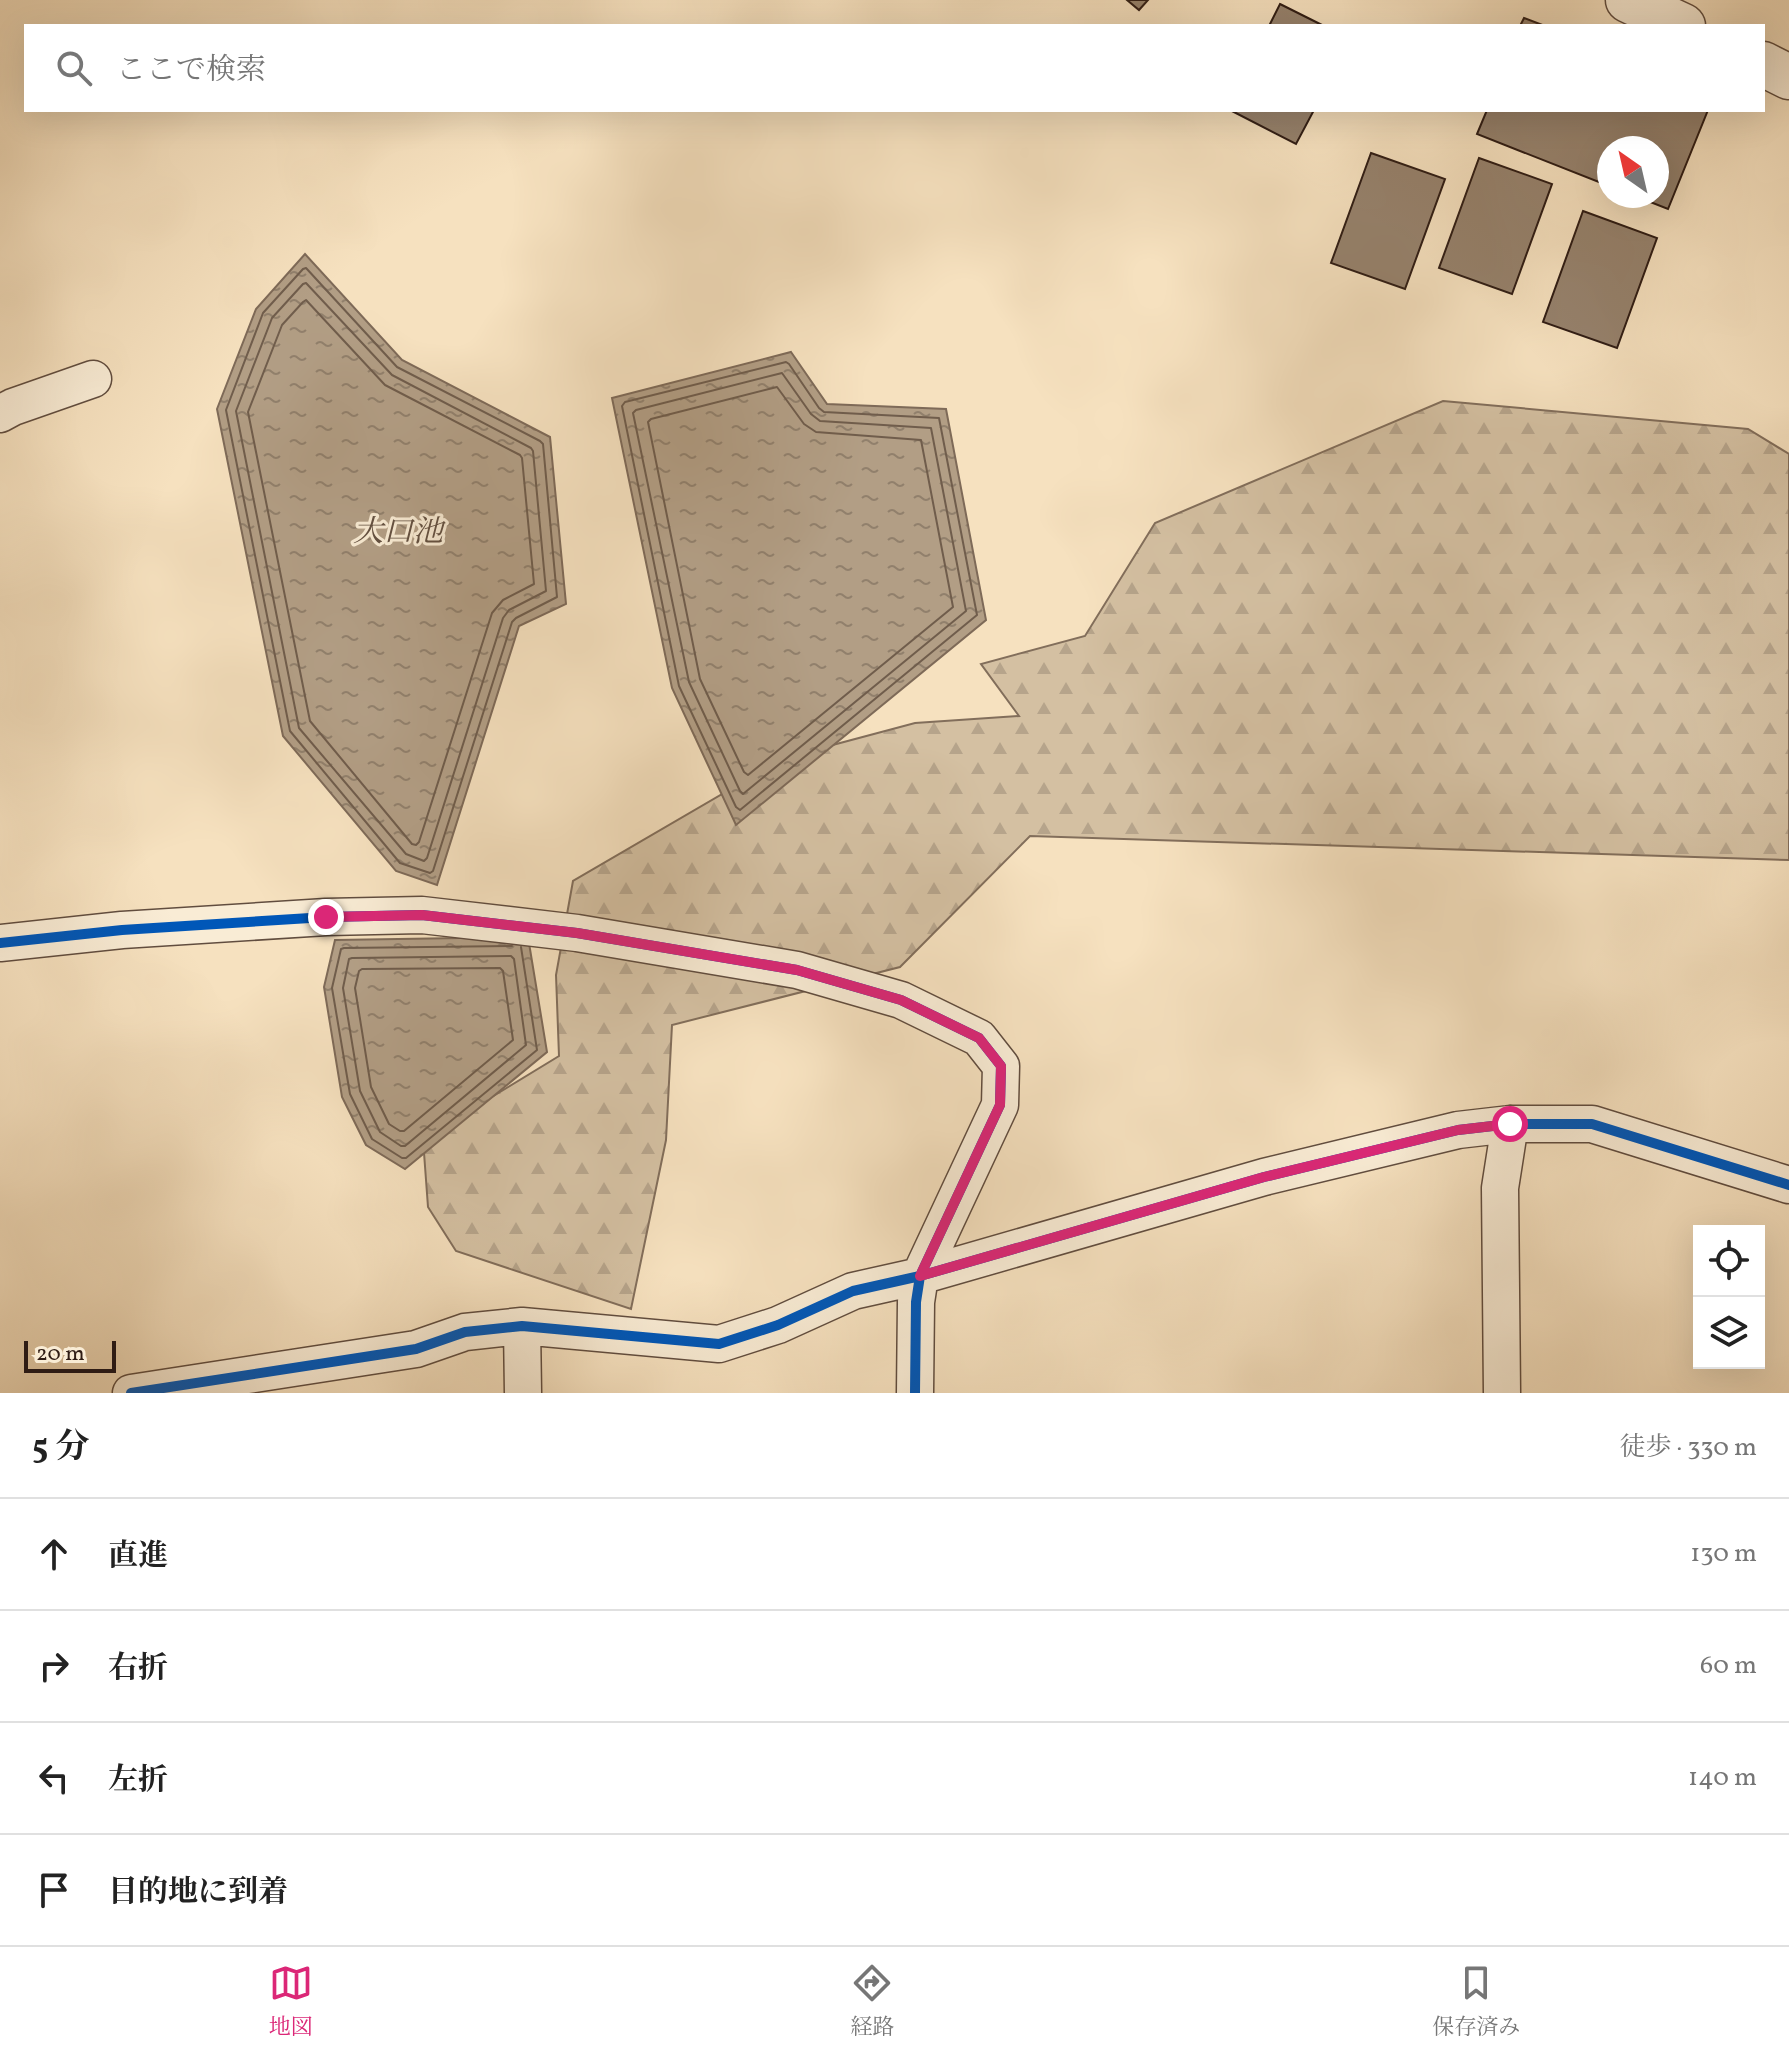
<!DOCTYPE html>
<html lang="ja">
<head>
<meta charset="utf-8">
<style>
  body { margin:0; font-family:Vollkorn,"Noto Serif JP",serif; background:#f6f6f6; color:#222 }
  .controls { position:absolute; right:24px; bottom:24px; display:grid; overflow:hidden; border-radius:0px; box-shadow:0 8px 32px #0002 }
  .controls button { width:72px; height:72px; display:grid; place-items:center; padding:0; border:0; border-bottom:2px solid #e0e0e0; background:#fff; color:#222; font:40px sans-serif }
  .compass { position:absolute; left:1597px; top:136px; width:72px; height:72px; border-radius:50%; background:#fff; box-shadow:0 8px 32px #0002; rotate:326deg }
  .scale { position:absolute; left:24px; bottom:20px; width:92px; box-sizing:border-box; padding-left:8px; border:4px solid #2f1c14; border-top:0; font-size:22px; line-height:28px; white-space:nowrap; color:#2f1c14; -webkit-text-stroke:6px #f9ecd5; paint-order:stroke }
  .stop { position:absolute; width:24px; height:24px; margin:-18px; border:6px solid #db2777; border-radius:50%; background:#fff }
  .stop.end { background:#db2777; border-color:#fff; box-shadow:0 2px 8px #0008 }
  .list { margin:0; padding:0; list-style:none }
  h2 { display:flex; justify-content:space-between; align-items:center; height:104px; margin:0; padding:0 32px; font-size:34px }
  h2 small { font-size:26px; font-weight:400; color:#767676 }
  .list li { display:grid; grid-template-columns:52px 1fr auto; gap:24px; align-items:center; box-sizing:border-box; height:112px; padding:0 32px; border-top:2px solid #e0e0e0 }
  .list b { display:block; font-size:30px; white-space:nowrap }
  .list em { font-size:26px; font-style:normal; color:#767676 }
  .icon { flex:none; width:44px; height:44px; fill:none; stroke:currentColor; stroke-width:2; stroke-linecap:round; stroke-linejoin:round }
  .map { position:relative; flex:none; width:1789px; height:1393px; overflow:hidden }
  .search { position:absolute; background:#fff; box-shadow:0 8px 32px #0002; left:24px; right:24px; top:24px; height:88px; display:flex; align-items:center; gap:20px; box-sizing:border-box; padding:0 28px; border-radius:0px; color:#767676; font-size:30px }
  .sheet { height:552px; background:#fff }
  nav { display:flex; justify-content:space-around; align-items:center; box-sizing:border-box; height:112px; border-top:2px solid #e0e0e0; background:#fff; font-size:22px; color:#767676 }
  nav a { display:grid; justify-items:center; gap:4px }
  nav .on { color:#db2777 }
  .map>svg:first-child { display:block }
</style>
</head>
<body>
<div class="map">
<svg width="1789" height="1393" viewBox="0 0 1789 1393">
  <defs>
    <pattern id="forest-firs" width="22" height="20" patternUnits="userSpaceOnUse" patternTransform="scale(2)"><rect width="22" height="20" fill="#d4c0a2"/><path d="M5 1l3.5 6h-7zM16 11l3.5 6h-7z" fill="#b6a48b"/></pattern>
    <pattern id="water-ripples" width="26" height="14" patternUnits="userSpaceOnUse" patternTransform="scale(2)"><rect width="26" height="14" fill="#b29e85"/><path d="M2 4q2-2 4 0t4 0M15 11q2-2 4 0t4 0" fill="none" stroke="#91806c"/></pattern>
  </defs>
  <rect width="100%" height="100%" fill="#f6e1bf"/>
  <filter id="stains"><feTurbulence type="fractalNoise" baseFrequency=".0025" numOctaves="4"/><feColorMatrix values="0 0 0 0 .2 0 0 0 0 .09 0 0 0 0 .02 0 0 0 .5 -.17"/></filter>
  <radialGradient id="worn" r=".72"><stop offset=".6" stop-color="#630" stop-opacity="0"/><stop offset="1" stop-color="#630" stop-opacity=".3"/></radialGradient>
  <path fill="url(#forest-firs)" stroke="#826e5b" stroke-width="2" d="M1443,401L1748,429L1789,454V860L1030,836L900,967L672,1025L666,1140L631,1309L456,1251L428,1207L423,1139L559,1056L556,975L573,881L784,758L915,723L1019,716L981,664L1085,636L1155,523Z"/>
  <path fill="url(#water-ripples)" stroke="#7e6a58" stroke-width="2" d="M305,254L402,360L550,437L566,604L519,626L437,885L396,871L283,736L217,409L256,309Z
    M791,352L827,404L946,409L986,620L736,825L672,688L612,398Z
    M528,937L547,1052L405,1169L366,1145L342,1097L324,987L335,940Z"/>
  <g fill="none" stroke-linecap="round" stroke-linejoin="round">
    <path stroke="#705d4c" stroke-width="2" d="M306,268L397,367L540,441L543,444L557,597L516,618L512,622L433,871L430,873L400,863L290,731L226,410L263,313L303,269Z
      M306,283L392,375L531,448L533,451L546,591L509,610L503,618L427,858L424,861L406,854L299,728L236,411L272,318L303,284Z
      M306,300L385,385L520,455L522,458L534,584L503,600L492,613L419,842L416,845L412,844L310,721L248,412L282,325L303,302Z
      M786,362L789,364L819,408L824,412L939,418L977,615L740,810L736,807L679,686L622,406L625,402Z
      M782,373L811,414L820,421L931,428L966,611L743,794L740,791L689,682L633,413L636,410Z
      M777,387L804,424L816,432L921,440L953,607L748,775L744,772L700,679L648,422L651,419Z
      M512,946L344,948L341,949L332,988L350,1094L372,1139L402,1158H406L537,1050L521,947
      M511,956L514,959L526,1045L405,1146H401L380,1132L360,1091L343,988L349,959L352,958Z
      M500,968L503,971L513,1040L404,1131H400L389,1124L371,1087L355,988L359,971L362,969Z"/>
  </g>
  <path fill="#96826d" stroke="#2f1c14" stroke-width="2" d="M1127,0H1148L1139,10Z
    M1280,4L1324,26H1269Z
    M1524,18L1545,26H1520Z
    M1230,110H1314L1296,144Z
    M1487,110H1708L1668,209L1635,196H1657V148H1609V186L1477,134Z
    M1371,153L1445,179L1405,289L1331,263Z
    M1479,158L1552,184L1512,294L1439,268Z
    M1583,211L1657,238L1617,348L1543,322Z"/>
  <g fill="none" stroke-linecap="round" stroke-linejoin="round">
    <defs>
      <path id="minor" d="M0,414L13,407L93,379
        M0,943L122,930L326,917L422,915L577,933L797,970L901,1000L979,1038L1001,1066L1000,1105L920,1276L916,1302L915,1393
        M522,1326L523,1393
        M131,1393L416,1349L465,1332L522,1326L719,1344L778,1325L853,1291L920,1276L1264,1177L1458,1130L1510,1124H1592L1789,1185
        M1502,1393L1500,1188L1510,1124"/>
      <path id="tertiary" d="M1628,0L1683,26
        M1763,64L1789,77"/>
    </defs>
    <use href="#minor" stroke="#614d3f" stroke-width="39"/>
    <use href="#tertiary" stroke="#614d3f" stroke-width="47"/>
    <use href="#minor" stroke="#f9ecd5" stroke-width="36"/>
    <use href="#tertiary" stroke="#f9ecd5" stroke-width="44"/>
    <defs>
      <path id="cycleway" d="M0,943L122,930L326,917L422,915L577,933L797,970L901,1000L979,1038L1001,1066L1000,1105L920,1276L916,1302L915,1393
        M131,1393L416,1349L465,1332L522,1326L719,1344L778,1325L853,1291L920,1276L1264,1177L1458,1130L1510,1124H1592L1789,1185"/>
    </defs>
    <use href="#cycleway" stroke="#f9ecd5" stroke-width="15"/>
    <use href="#cycleway" stroke="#0057b8" stroke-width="10"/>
  </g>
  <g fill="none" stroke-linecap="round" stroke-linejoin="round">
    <path stroke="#db2777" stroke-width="10" d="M326,917L422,915L577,933L797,970L901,1000L979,1038L1001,1066L1000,1105L920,1276L1264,1177L1458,1130L1510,1124"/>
  </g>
  <g text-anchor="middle" stroke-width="6" stroke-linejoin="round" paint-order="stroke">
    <g font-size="30" font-style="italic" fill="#635041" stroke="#f9ecd5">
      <text x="398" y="541">大口池</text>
    </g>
  </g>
  <rect width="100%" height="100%" filter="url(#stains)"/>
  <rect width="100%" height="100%" fill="url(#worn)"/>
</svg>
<div class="controls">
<button><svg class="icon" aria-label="locate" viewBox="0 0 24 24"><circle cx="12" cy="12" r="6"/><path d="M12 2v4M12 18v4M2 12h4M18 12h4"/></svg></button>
<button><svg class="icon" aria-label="layers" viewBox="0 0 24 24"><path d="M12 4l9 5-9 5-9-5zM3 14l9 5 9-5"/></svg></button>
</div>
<svg class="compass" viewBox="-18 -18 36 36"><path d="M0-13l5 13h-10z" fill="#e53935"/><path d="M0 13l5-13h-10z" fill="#767676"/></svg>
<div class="scale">20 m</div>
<div class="stop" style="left:1510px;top:1124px"></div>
<div class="stop end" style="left:326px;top:917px"></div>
<div class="search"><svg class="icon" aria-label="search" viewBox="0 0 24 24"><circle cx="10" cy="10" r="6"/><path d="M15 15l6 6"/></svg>ここで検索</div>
</div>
<section class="sheet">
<h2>5 分<small>徒歩 · 330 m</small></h2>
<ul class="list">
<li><svg class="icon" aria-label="ahead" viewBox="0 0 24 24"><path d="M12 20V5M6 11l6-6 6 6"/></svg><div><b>直進</b></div><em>130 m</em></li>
<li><svg class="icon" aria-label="right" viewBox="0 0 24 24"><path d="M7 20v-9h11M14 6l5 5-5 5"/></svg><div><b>右折</b></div><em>60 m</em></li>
<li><svg class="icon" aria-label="left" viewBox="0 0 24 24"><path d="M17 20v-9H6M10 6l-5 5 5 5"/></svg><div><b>左折</b></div><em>140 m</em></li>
<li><svg class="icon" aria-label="arrive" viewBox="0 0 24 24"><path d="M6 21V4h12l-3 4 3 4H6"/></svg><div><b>目的地に到着</b></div></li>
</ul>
</section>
<nav>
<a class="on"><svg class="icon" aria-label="map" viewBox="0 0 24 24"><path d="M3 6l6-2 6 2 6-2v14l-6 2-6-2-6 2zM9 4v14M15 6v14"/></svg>地図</a>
<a><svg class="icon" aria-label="directions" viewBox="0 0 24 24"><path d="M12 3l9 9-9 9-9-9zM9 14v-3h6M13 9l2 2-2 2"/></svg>経路</a>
<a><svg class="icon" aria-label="saved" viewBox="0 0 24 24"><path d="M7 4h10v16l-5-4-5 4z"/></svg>保存済み</a>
</nav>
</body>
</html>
